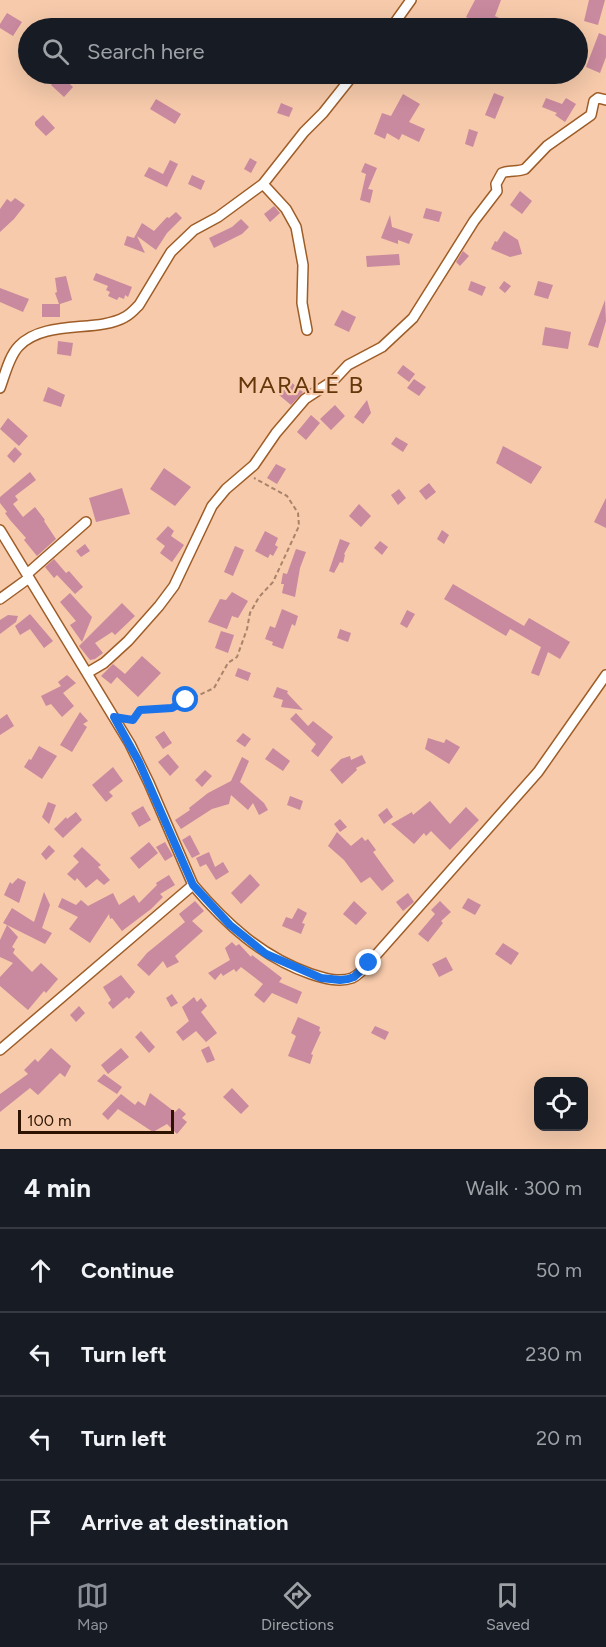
<!DOCTYPE html>
<html lang="en">
<head>
<meta charset="utf-8">
<style>
  body { margin:0; font-family:Figtree,sans-serif; background:#242831; color:#f1f3f6 }
  .controls { position:absolute; right:18px; bottom:18px; display:grid; overflow:hidden; border-radius:12px; box-shadow:0 6px 24px #0002 }
  .controls button { width:54px; height:54px; display:grid; place-items:center; padding:0; border:0; border-bottom:2px solid #363941; background:#171b24; color:#f1f3f6; font:30px sans-serif }
  .scale { position:absolute; left:18px; bottom:15px; width:156px; box-sizing:border-box; padding-left:6px; border:3px solid #2d1300; border-top:0; font-size:16px; line-height:21px; white-space:nowrap; color:#2d1300; -webkit-text-stroke:4px #f6caab; paint-order:stroke }
  .stop { position:absolute; width:18px; height:18px; margin:-14px; border:4px solid #1a73e8; border-radius:50%; background:#fff }
  .stop.end { background:#1a73e8; border-color:#fff; box-shadow:0 2px 6px #0008 }
  .list { margin:0; padding:0; list-style:none }
  h2 { display:flex; justify-content:space-between; align-items:center; height:78px; margin:0; padding:0 24px; font-size:26px }
  h2 small { font-size:20px; font-weight:400; color:#9ea1a6 }
  .list li { display:grid; grid-template-columns:39px 1fr auto; gap:18px; align-items:center; box-sizing:border-box; height:84px; padding:0 24px; border-top:2px solid #363941 }
  .list b { display:block; font-size:22px; white-space:nowrap }
  .list em { font-size:20px; font-style:normal; color:#9ea1a6 }
  .icon { flex:none; width:33px; height:33px; fill:none; stroke:currentColor; stroke-width:2; stroke-linecap:round; stroke-linejoin:round }
  .map { position:relative; flex:none; width:606px; height:1149px; overflow:hidden }
  .search { position:absolute; background:#171b24; box-shadow:0 6px 24px #0002; left:18px; right:18px; top:18px; height:66px; display:flex; align-items:center; gap:15px; box-sizing:border-box; padding:0 21px; border-radius:33px; color:#9ea1a6; font-size:22px }
  .sheet { height:414px; background:#171b24 }
  nav { display:flex; justify-content:space-around; align-items:center; box-sizing:border-box; height:84px; border-top:2px solid #363941; background:#171b24; font-size:16px; color:#9ea1a6 }
  nav a { display:grid; justify-items:center; gap:3px }
  nav .on { color:#8c9099 }
  .map>svg:first-child { display:block }
</style>
</head>
<body>
<div class="map">
<svg width="606" height="1149" viewBox="0 0 606 1149">
  <rect width="100%" height="100%" fill="#f6caab"/>
  <path fill="#c9899e" d="M475,0H501L495,16L499,18L495,25L492,24L482,28L481,25L466,17Z
    M589,0H605L598,25L584,21Z
    M7,13L22,22L13,36L0,28V24Z
    M599,33L606,36V57L600,73L586,67Z
    M393,74H413L405,84Z
    M495,74H514L511,84Z
    M60,75L73,87L64,97L51,85Z
    M494,93L504,97L495,119L485,115Z
    M403,94L420,104L409,122L425,129L419,142L402,134L399,140L387,133L385,139L374,134L382,113L391,116Z
    M546,98L562,104L566,98L576,104L565,122L555,115L557,113L542,107Z
    M156,99L181,114L175,124L150,109Z
    M281,103L293,108L289,117L277,113Z
    M43,115L55,128L46,136L35,125V122Z
    M469,129L478,132L473,147L465,144Z
    M250,158L257,162L251,173L244,169Z
    M170,160L178,164L167,187L144,176L149,167L163,174Z
    M365,163L377,168L368,189L373,190L370,203L360,200L366,174L361,172Z
    M192,175L205,181L201,190L188,184Z
    M520,191L532,201L522,214L510,205Z
    M15,198L25,205L14,219L0,232V209L7,199L11,202Z
    M274,206L280,213L270,222L264,214Z
    M426,208L442,212L439,222L423,218Z
    M176,212L182,218L167,233L156,250L137,236L145,253L124,245L127,236L134,238L142,223L154,231L167,217L169,218Z
    M390,215L392,227L413,234L409,244L398,240V244L381,238Z
    M241,219L249,227L242,234L214,248L209,238L232,227Z
    M504,231L518,240L522,254L510,257L491,249L495,241L497,242Z
    M463,251L469,256L460,266L456,262Z
    M399,254L400,265L367,267L366,256Z
    M96,273L132,287L128,297L125,295L124,299L119,297L117,300L108,296L110,292L106,290L108,286L93,280Z
    M66,276L72,300L60,304V317H42V304H59L55,293L57,292L55,278Z
    M471,281L486,287L482,296L468,290Z
    M504,281L511,286L505,293L499,288Z
    M538,281L553,285L548,299L534,295Z
    M0,288L29,299L23,312L0,302Z
    M605,300L606,321L598,348L588,345Z
    M342,310L356,317L349,332L334,325Z
    M545,327L571,332L568,349L542,345Z
    M58,341L73,343L71,356L57,354Z
    M403,365L415,374L409,382L397,373Z
    M414,379L426,387L419,396L407,388Z
    M291,382L303,392L291,405L279,395Z
    M48,387L65,395L61,407L43,401Z
    M367,400L371,413L363,424L354,417Z
    M335,405L345,416L331,430L320,419Z
    M311,415L320,423L306,440L297,432Z
    M8,418L28,436L19,446L0,429Z
    M396,437L408,444L403,452L391,444Z
    M503,446L542,467L531,484L496,463Z
    M15,447L22,454L14,463L7,456Z
    M276,464L286,469L277,484L267,478Z
    M164,468L191,487L175,506L150,489Z
    M30,472L36,480L15,496L18,500L13,504L23,517L35,507L45,520L44,521L56,539L37,556L24,540L26,538L10,520L5,513L7,512L0,503V497Z
    M429,483L436,492L426,500L419,491Z
    M122,488L130,514L96,522L89,498Z
    M399,489L406,498L398,505L391,495Z
    M606,498V528L594,522Z
    M359,504L371,516L361,527L349,516Z
    M168,526L174,531L171,536L184,545L172,562L160,553L165,546L156,539Z
    M442,530L449,535L444,544L437,539Z
    M265,531L278,538L275,545L278,547L273,556L270,554L268,558L255,551Z
    M340,539L350,543L344,554L345,555L343,563L340,562L334,573L329,571Z
    M380,541L388,547L382,555L374,548Z
    M85,544L90,551L81,557L76,551Z
    M235,546L244,550L233,576L224,572Z
    M296,549L306,552L300,568L295,597L282,593L284,584H281L283,573L287,574Z
    M54,559L66,573L69,571L83,587L75,594L57,575L54,578L45,567Z
    M453,584L524,626L529,618L570,642L560,659L548,652L539,676L531,673L541,647L510,629L506,636L444,599Z
    M232,592L248,601L238,618L232,616L227,629L208,622L220,599L226,600Z
    M70,593L92,617L82,642L70,625L76,621L60,602Z
    M122,603L135,616L115,635L112,632L95,643L103,653L95,659L90,660L79,646Z
    M282,609L298,616L295,626L292,624L283,649L272,645L273,642L265,639L270,626L275,628Z
    M407,610L415,614L407,628L400,624Z
    M30,614L53,641L44,648L30,629L20,635L15,626Z
    M8,615L18,616L16,622L0,634V620Z
    M340,629L351,633L348,642L337,638Z
    M221,631L234,635L228,653L215,648Z
    M142,656L161,673L138,697L117,677L111,684L101,676L113,664L125,674Z
    M238,668L251,673L248,681L235,676Z
    M67,675L76,683L63,693L74,706L62,717L51,704L46,706L41,696L61,686L58,682Z
    M277,687L288,691L287,693L303,710L281,707L283,700L273,697Z
    M80,712L88,721L83,724L87,727L72,752L60,745Z
    M296,713L308,726L313,721L333,737L318,757L311,751L316,744L290,719Z
    M7,714L14,726L0,735V719Z
    M164,731L172,743L163,749L155,737Z
    M243,733L251,739L245,747L236,741Z
    M428,738L444,743L446,739L460,747L449,764L425,749Z
    M39,746L57,756L42,779L24,767L29,759L31,760Z
    M273,748L290,761L283,771L265,759Z
    M168,754L179,767L170,776L158,762Z
    M362,755L366,763L356,768L357,770L342,784L330,770L341,759L350,756L351,760Z
    M242,757L249,761L240,782L264,803L268,810L259,815L253,803L248,810L231,795L229,804L212,809L181,829L175,820L190,810L189,808L208,793L231,781Z
    M113,767L123,781L109,792L113,796L106,802L92,785Z
    M205,770L212,776L202,787L195,780Z
    M290,796L303,801L300,810L287,805Z
    M430,801L450,824L466,807L479,820L450,850L431,831L426,836L424,833L414,844L391,824L412,812L413,815Z
    M48,802L56,805L49,824L42,817Z
    M143,806L151,820L139,827L131,813Z
    M387,808L393,817L384,824L378,815Z
    M76,812L82,820L63,838L54,829L66,817L67,819Z
    M340,819L347,827L340,832L334,824Z
    M337,832L351,846L362,837L365,841L368,839L376,850L373,852L394,881L382,891L370,877L361,883L344,860L328,846Z
    M190,835L200,854L192,858L182,840Z
    M149,842L158,853L139,869L130,858Z
    M165,842L173,856L165,861L156,847Z
    M49,845L55,851L46,860L41,854Z
    M82,847L101,865L98,867L110,880L104,885L97,879L86,888L77,878L75,881L67,874L79,862L73,856Z
    M209,852L215,867L223,862L229,872L216,880L206,864L200,867L196,858Z
    M250,874L260,885L241,904L231,893Z
    M169,875L175,885L160,894L163,897L151,909L122,931L112,918L110,919L109,914L90,943L69,929L78,917L58,907L62,898L76,905L81,900L88,906L113,893L119,905L134,895L139,903L157,885L156,883Z
    M18,878L26,882L19,903L4,895L10,882L12,884Z
    M44,892L50,905L42,928L52,933L45,944L3,923L12,908L34,922Z
    M408,893L414,902L403,911L396,902Z
    M468,898L481,905L475,915L462,908Z
    M195,901L204,911L192,921L203,931L175,956L179,962L167,968L163,961L149,976L137,965L147,953L185,922L179,914Z
    M354,901L367,913L356,925L343,914Z
    M440,901L451,912L441,921L443,923L428,942L418,934L435,914L431,910Z
    M298,908L307,913L302,923L305,924L301,934L282,926L286,917L292,919Z
    M7,925L18,937L12,947L15,949L13,953L32,972L41,963L58,979L46,993L44,991L28,1010L0,986V977L13,963L0,957V940Z
    M232,942L236,946L239,944L251,957L252,955L282,978L279,982L302,992L297,1004L272,993L264,1003L254,995L263,984L241,967L236,972L234,969L223,976L221,973L215,980L208,973L230,960L225,948Z
    M503,943L519,953L511,965L495,954Z
    M446,957L453,970L439,977L432,964Z
    M121,975L135,992L129,999L127,997L113,1009L108,1003L111,1000L103,987Z
    M172,994L178,1003L171,1007L166,998Z
    M194,997L197,1002L201,998L207,1006L201,1012L217,1033L206,1042L196,1031L183,1041L176,1032L189,1021L182,1007Z
    M79,1006L85,1013L76,1022L70,1015Z
    M298,1017L320,1027L319,1031L321,1032L311,1054L313,1055L310,1064L288,1056L296,1036L291,1033Z
    M375,1026L389,1032L385,1040L371,1033Z
    M141,1031L155,1047L149,1053L135,1037Z
    M209,1046L215,1060L207,1063L201,1050Z
    M51,1048L71,1066L65,1077L60,1073L38,1095L30,1088L0,1112V1094L28,1074L24,1070L35,1059L38,1062Z
    M121,1048L129,1057L108,1074L101,1065Z
    M104,1074L122,1087L117,1094L97,1081Z
    M232,1088L249,1106L241,1114L223,1097Z
    M150,1093L171,1109L175,1112L179,1108L186,1114L182,1118L187,1122L177,1134L167,1124L153,1132L118,1109L108,1120L102,1114L121,1094L135,1105L138,1101L145,1106Z"/>
  <g fill="none" stroke-linecap="round" stroke-linejoin="round">
    <defs>
      <path id="street" d="M391,28L411,0
        M263,184L286,209L296,227L303,265L302,303L307,330
        M0,388C5,375 9,356 19,346C45,319 97,333 125,317C131,314 135,309 139,305L171,252L194,230L218,217L263,184L304,132L323,113L354,74
        M0,530L130,744L149,783L193,885L0,1050
        M27,574L86,522
        M0,599L29,578
        M87,673L104,663L128,641L159,606L174,586L212,506L226,489L254,465L276,433L305,399L334,380L348,365L382,347L413,318L474,221L497,191L496,184L502,173C510,170 518,172 525,169L547,146L591,115L594,101L598,98L606,100
        M193,885C226,924 262,957 311,974C323,978 339,983 352,978C359,975 364,969 369,963L538,772L606,675"/>
    </defs>
    <use href="#street" stroke="#9e5d27" stroke-width="12"/>
    <path stroke="#a9846a" stroke-width="2" stroke-dasharray="4.5 3" stroke-linecap="butt" d="M127,719L133,720L140,710L149,708L159,710L172,708L214,688L228,663L237,657L247,629L250,613L259,597L273,582L299,526L298,513L287,496L254,478"/>
    <use href="#street" stroke="#fff" stroke-width="9"/>
  </g>
  <g fill="none" stroke-linecap="round" stroke-linejoin="round">
    <path stroke="#1a73e8" stroke-width="8" d="M186,700L172,708L140,710L133,720L114,717L139,762L193,885L230,925L266,954L321,978L340,980L348,979L354,977L369,963"/>
  </g>
  <g text-anchor="middle" stroke-width="4.5" stroke-linejoin="round" paint-order="stroke">
    <g font-size="24" letter-spacing="1.5" fill="#653609" stroke="#f6caab">
      <text x="301" y="393">MARALE B</text>
    </g>
  </g>
</svg>
<div class="controls">
<button><svg class="icon" aria-label="locate" viewBox="0 0 24 24"><circle cx="12" cy="12" r="6"/><path d="M12 2v4M12 18v4M2 12h4M18 12h4"/></svg></button>
</div>
<div class="scale">100 m</div>
<div class="stop" style="left:186px;top:700px"></div>
<div class="stop end" style="left:369px;top:963px"></div>
<div class="search"><svg class="icon" aria-label="search" viewBox="0 0 24 24"><circle cx="10" cy="10" r="6"/><path d="M15 15l6 6"/></svg>Search here</div>
</div>
<section class="sheet">
<h2>4 min<small>Walk · 300 m</small></h2>
<ul class="list">
<li><svg class="icon" aria-label="ahead" viewBox="0 0 24 24"><path d="M12 20V5M6 11l6-6 6 6"/></svg><div><b>Continue</b></div><em>50 m</em></li>
<li><svg class="icon" aria-label="left" viewBox="0 0 24 24"><path d="M17 20v-9H6M10 6l-5 5 5 5"/></svg><div><b>Turn left</b></div><em>230 m</em></li>
<li><svg class="icon" aria-label="left" viewBox="0 0 24 24"><path d="M17 20v-9H6M10 6l-5 5 5 5"/></svg><div><b>Turn left</b></div><em>20 m</em></li>
<li><svg class="icon" aria-label="arrive" viewBox="0 0 24 24"><path d="M6 21V4h12l-3 4 3 4H6"/></svg><div><b>Arrive at destination</b></div></li>
</ul>
</section>
<nav>
<a class="on"><svg class="icon" aria-label="map" viewBox="0 0 24 24"><path d="M3 6l6-2 6 2 6-2v14l-6 2-6-2-6 2zM9 4v14M15 6v14"/></svg>Map</a>
<a><svg class="icon" aria-label="directions" viewBox="0 0 24 24"><path d="M12 3l9 9-9 9-9-9zM9 14v-3h6M13 9l2 2-2 2"/></svg>Directions</a>
<a><svg class="icon" aria-label="saved" viewBox="0 0 24 24"><path d="M7 4h10v16l-5-4-5 4z"/></svg>Saved</a>
</nav>
</body>
</html>
